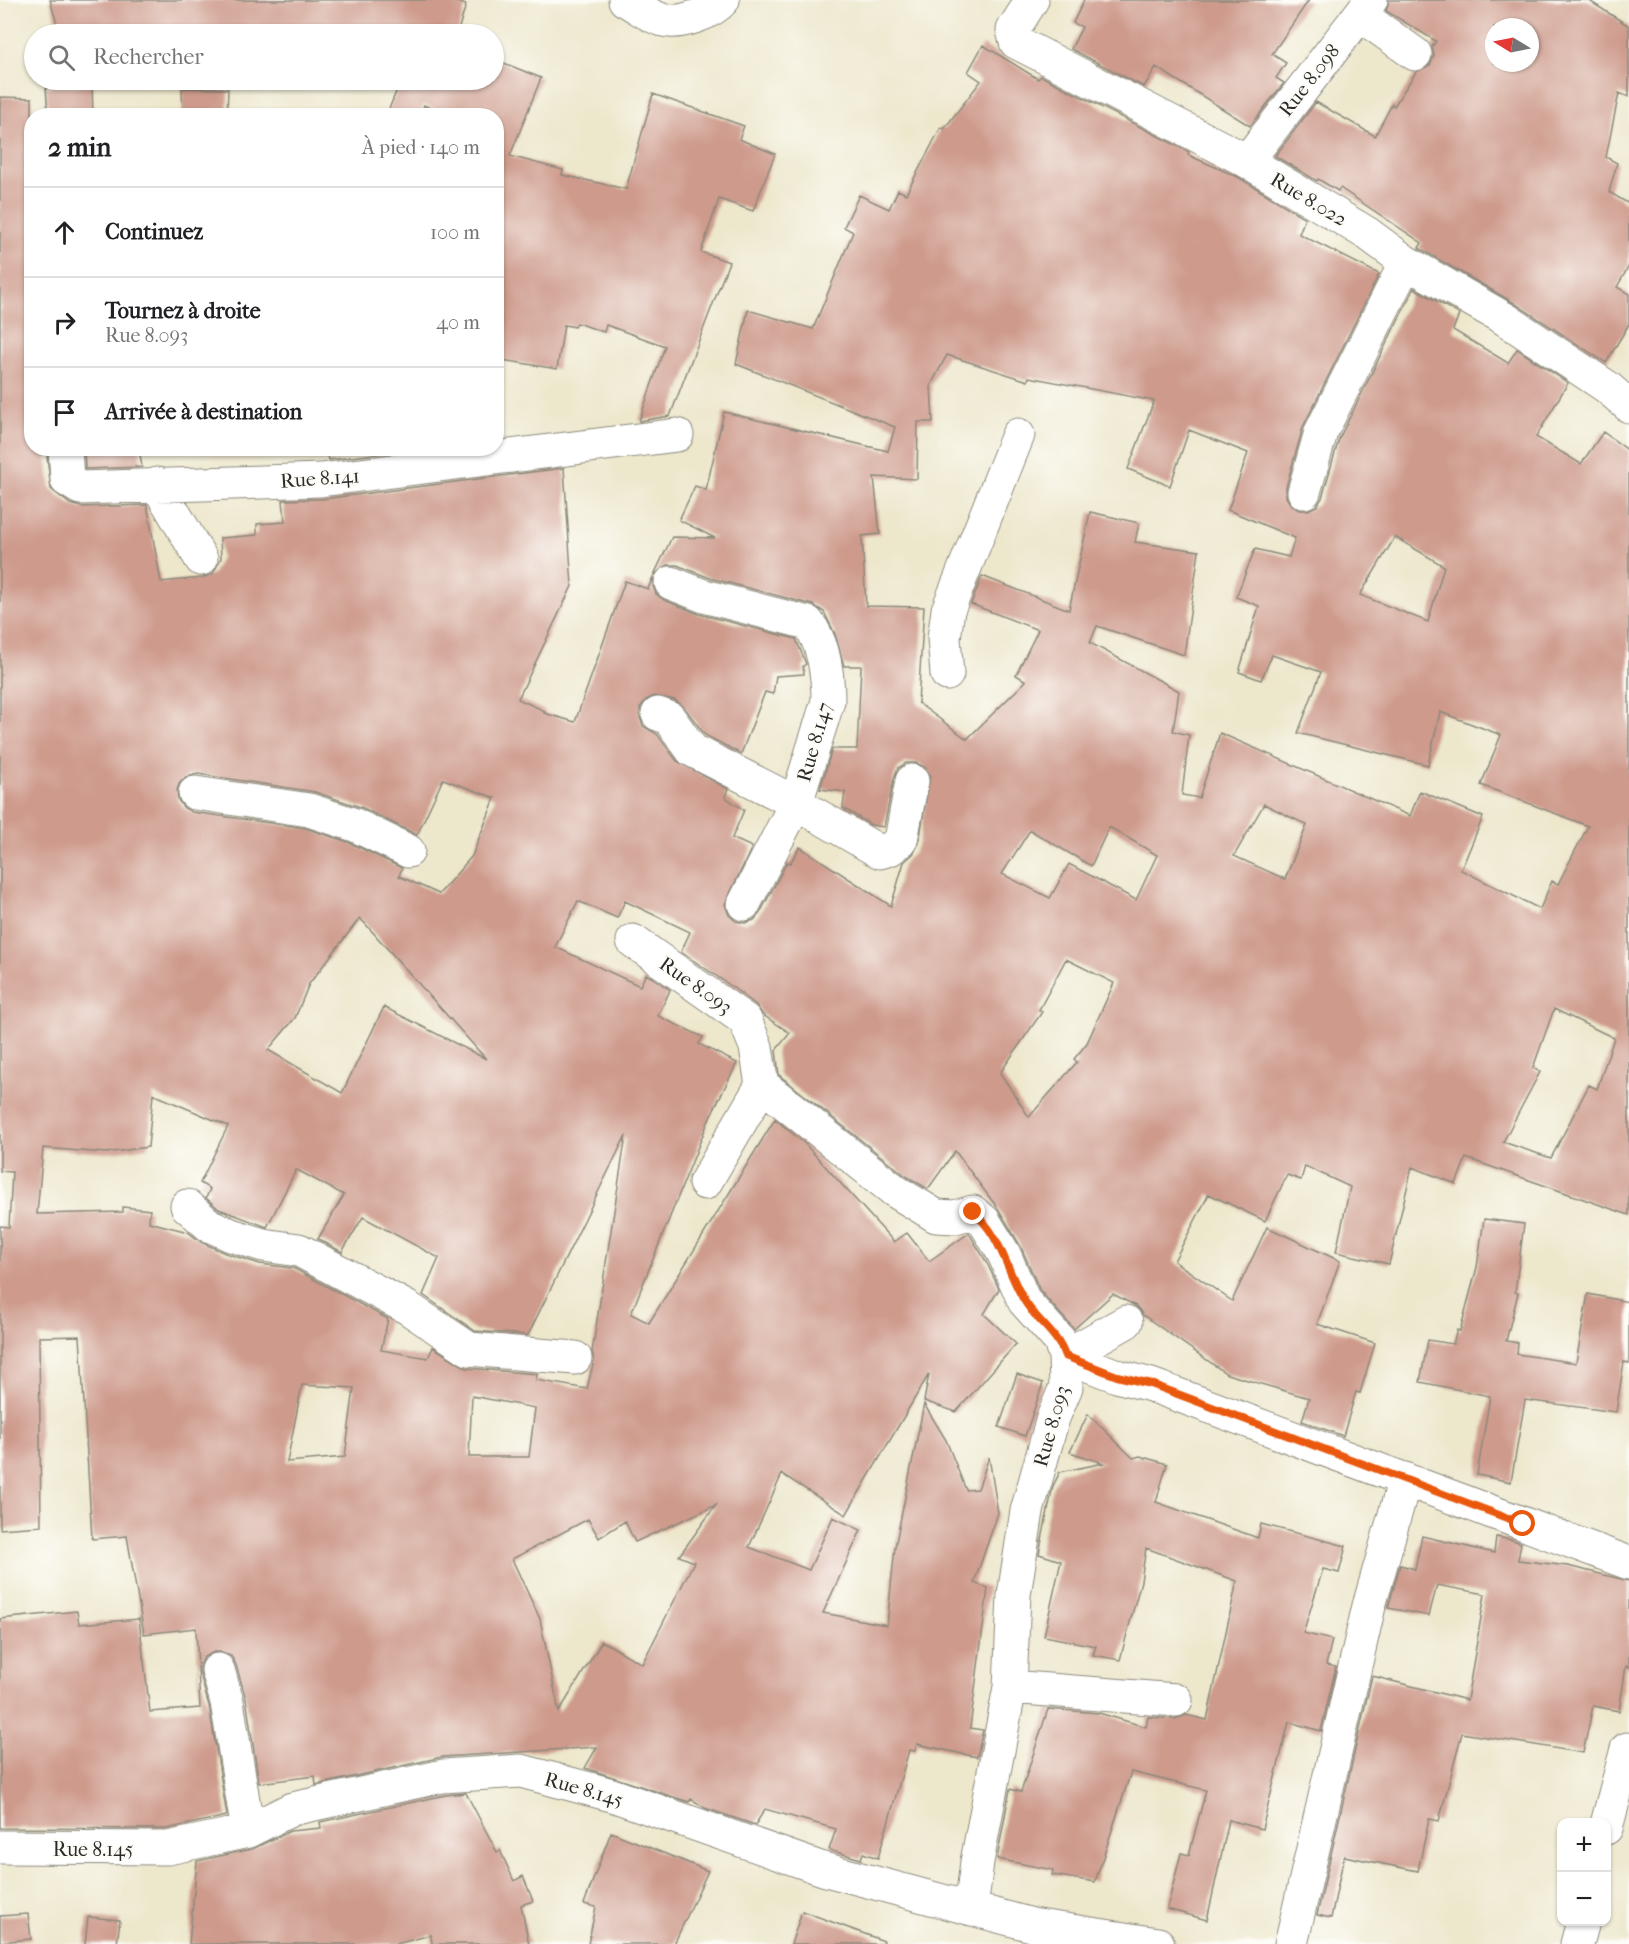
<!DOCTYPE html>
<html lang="fr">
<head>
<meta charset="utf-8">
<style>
  body { margin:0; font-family:"IM FELL French Canon",serif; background:#f6f6f6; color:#202124 }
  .controls { position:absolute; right:18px; bottom:18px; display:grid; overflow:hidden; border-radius:12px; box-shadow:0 2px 4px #0004 }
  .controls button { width:54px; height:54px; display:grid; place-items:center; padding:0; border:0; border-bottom:2px solid #e0e0e0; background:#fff; color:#202124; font:30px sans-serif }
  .compass { position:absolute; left:1485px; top:18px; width:54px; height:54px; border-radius:50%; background:#fff; box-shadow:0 2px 4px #0004; rotate:280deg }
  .stop { position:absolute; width:18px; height:18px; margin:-14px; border:4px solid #ea580c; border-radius:50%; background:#fff }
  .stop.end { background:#ea580c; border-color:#fff; box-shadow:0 2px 6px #0008 }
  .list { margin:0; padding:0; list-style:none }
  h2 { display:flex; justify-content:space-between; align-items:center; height:78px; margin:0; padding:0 24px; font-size:26px }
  h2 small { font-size:20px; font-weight:400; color:#757577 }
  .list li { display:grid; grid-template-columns:39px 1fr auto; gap:18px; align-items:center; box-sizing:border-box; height:90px; padding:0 24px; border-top:2px solid #e0e0e0 }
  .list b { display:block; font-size:22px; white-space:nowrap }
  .list p { margin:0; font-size:20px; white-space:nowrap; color:#757577 }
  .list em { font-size:20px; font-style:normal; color:#757577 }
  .icon { flex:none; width:33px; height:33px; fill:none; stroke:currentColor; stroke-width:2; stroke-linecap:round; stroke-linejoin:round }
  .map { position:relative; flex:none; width:1629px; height:1944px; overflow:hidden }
  .search { position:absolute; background:#fff; box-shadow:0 2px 4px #0004; left:24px; top:24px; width:480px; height:66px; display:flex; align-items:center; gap:15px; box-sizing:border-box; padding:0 21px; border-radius:33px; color:#757577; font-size:22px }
  .panel { position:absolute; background:#fff; box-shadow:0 2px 4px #0004; left:24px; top:108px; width:480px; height:348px; border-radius:24px }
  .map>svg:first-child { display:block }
</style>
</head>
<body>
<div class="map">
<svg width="1629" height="1944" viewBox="0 0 1629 1944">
  <rect width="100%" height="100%" fill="#fdfcf7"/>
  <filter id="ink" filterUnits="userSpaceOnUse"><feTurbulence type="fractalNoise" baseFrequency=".0167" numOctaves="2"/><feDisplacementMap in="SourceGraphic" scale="12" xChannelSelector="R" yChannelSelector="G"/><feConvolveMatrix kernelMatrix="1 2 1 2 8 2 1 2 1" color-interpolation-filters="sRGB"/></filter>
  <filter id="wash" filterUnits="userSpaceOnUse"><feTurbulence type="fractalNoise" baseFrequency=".008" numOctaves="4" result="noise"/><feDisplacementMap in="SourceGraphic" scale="24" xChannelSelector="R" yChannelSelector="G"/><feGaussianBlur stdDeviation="1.35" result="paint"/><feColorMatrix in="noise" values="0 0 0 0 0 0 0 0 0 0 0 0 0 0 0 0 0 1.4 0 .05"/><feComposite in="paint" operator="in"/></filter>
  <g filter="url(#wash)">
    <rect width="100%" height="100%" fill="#ede7cc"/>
    <g id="blocks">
      <path fill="#cd9a8b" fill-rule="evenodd" d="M50,0H451L466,5L457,34H60Z
        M1084,0H1309L1272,54L1286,63L1276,78L1284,83L1250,126L1156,67L1144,87L1071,49L1082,27L1073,23Z
        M1389,0H1588L1629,26V97L1619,93L1606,157L1617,163L1609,192L1629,204V266L1617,287L1629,294V324L1606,363L1514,303L1419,248L1422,243L1340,188L1338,191L1318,179L1317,181L1275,156L1316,102L1375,136L1392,104L1394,106L1416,72L1430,65L1434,56L1432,47L1436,41L1386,11ZM1494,27H1530V63H1494Z
        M983,45L1038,79L1041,76L1189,152L1188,155L1238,177L1305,218L1299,234L1379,274L1303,427L1286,487V497L1291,505L1299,510H1308L1317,506L1322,498L1339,439L1414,288L1459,314L1453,330L1508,363L1517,349L1568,383L1536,437L1581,464L1603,432L1629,451V1215L1466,1158L1456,1184L1412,1167L1389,1264L1336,1252L1350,1187L1305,1166L1301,1180L1287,1175L1265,1221L1209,1194L1174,1261L1232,1301L1267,1227L1340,1261L1317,1324L1375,1343L1360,1393L1356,1392L1343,1436L1302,1421L1309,1398L1227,1374L1143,1315L1136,1306L1113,1294L1074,1329L1040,1291L1021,1247L999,1210L955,1151L928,1189L906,1176L779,1075L776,1050L790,1033L763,1015L756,1005L731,986L681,952L690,932L625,901L617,918L578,901L555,947L640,986L646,974L653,978L670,990L658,1016L703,1037L699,1044L737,1063L710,1117L631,1314L649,1323L775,1119L805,1144L894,1242L907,1233L929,1261L969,1233L987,1263L999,1289L984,1314L1016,1344L956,1412L924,1401L929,1374L846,1515L782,1474L749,1547L809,1570L833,1517L861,1530L823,1613L887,1625L895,1547L924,1404L946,1440L966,1490L978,1489L989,1457L998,1513L974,1583L988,1588L970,1728L983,1730L977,1757L917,1744L915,1751L909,1750L878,1858L863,1853L861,1859L829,1850L836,1829L765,1809L755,1825L705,1808L691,1799L689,1802L585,1768L597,1747L442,1757L316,1785L315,1776L259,1783L246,1699L236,1665L231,1656L222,1652H214L204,1657L200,1666V1674L209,1706L227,1816L166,1829L0,1828V1619L77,1611L79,1624L139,1619L150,1712L200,1708L196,1628L144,1634L127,1536L92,1539L80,1336L39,1337L41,1526L0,1529V1226L9,1227L12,1172L0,1171V97L32,98V448H46L51,489L70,504L81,507L147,505L161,582L202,578L213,574L221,558L220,538L257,535V524L285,522L283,500L323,499L564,468L572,586L518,699L545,711L544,713L575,722L625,581L648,589L653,577V586L656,594L664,600L699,614L796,639L806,664L803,666L804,674L776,676L773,694L765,692L741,754L705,735L684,707L675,700L654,696L646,700L640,708V717L643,726L657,734L677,761L728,789L725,797L744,810L732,838L752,847L725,904L729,915L736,921L745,923L754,920L760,913L787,862L790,863L800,847L891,906L904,862L913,854L919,843L930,775L925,767L916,763H906L898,768L894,778L884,827L871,825L843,808L845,792L820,789L832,749H857L861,666H844L835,634L824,612L813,605L710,578L677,565H668L654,575L672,537L715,538L679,520L695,486L706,490L724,412L888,451L895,427L736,364L748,310L813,329L853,232L844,227L859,195L889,209L898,190L906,194L941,127L944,129L981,81L968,72ZM947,355L1028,381L1029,377L1154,401L1128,469L1170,486L1189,430L1248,453L1228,510L1295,538L1289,557L1255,549L1236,597L1259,606L1239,672L1261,680L1272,655L1321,672L1298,733L1428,765L1440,712L1501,735L1481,785L1588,826L1558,884L1552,881L1540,909L1461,870L1483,817L1420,791L1410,816L1220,733L1199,798L1182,795L1189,735L1173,731L1179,691L1090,643L1097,626L1184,655L1199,551L1135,542L1139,523L1090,512L1069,610L982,576L971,604L1038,630L1016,675L1026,681L967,739L918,703L924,607L866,606L862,536L880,534L874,477L917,479L918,422H933L931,385ZM1395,537L1444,566L1428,622L1360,595ZM198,774L315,792L363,808L417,835L443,779L495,798L472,856L439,894L399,876L402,868L348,842L305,828L192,812L184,808L178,800L177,790L180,782L188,776ZM1264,804L1307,825L1285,879L1234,856ZM1109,827L1157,855L1136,900L1069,864L1050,898L1002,874L1030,830L1091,866ZM360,918L486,1059L384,1007L342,1093L268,1050L295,1018L309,984ZM1066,959L1114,983L1087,1043L1074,1059L1077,1062L1029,1117L1000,1073L1042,1012L1039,1010ZM1554,1009L1614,1038L1597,1089L1589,1085L1551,1158L1503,1142L1540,1072L1533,1068ZM153,1094L228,1126L200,1183L210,1189L206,1198L219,1209L267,1227L296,1170L299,1171L344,1195L318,1239L342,1252L363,1217L439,1258L423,1295L475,1331L528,1335L626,1135L592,1352L594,1360L587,1389L536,1380L537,1374L467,1368L433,1347L428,1358L381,1350L388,1319L293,1268L260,1264L225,1253L201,1242L188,1232L149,1222L150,1210L123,1207V1212L37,1214L43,1148L106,1153L148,1147ZM302,1385L354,1388L345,1457L287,1462ZM472,1396L535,1408L529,1457H469ZM716,1505L679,1556L694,1562L642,1664L602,1641L559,1712L540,1619L512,1559L588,1519L599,1538L625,1521L635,1542Z
        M494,59L541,78L510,156L563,170L562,175L626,189L653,94L744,126L739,139L775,154L753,211L719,199L701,252L729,262L670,416L639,421L665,346L606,325L604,332L577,323L575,327L564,325L557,369L496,359V116H449L424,105L420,116H386L401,80H494Z
        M92,85L93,116H48L46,87Z
        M182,88L228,89L227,116H183Z
        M84,448H139L142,467L85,469Z
        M326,448H421L329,460Z
        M1484,1219L1524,1224L1515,1292L1518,1293L1506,1341L1518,1343L1517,1354L1576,1363L1588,1294L1629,1302V1363L1624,1362L1616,1412L1525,1400L1511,1482L1477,1475L1490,1396L1420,1382L1428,1340L1453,1344L1457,1330L1460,1331L1477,1267Z
        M1017,1374L1043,1383L1025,1436L999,1427Z
        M1088,1414L1133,1458L1140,1456L1167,1464L1156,1502L1258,1538L1261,1524L1346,1546L1339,1573L1323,1569L1303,1633L1332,1640L1326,1665L1336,1667L1321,1731L1289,1722L1262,1829L1229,1820L1207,1920L1167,1909L1181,1853L1189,1855L1206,1790L1131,1772L1095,1882L1052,1875L1053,1870L997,1859L1010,1789L1021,1792L1048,1709L1099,1713L1146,1727L1148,1717L1175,1719L1186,1715L1207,1720L1237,1581L1146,1548L1141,1581L1120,1660L1093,1655L1096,1646L1044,1636L1061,1561L1039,1554L1053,1486L1060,1472L1104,1463L1070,1452Z
        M1422,1536L1494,1553L1496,1537L1512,1540L1521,1543L1518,1560L1568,1566L1629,1581V1667L1626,1666L1619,1711L1593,1706L1583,1753L1462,1733L1439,1821L1429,1819L1418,1871L1344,1856L1331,1918L1317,1915L1372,1676L1467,1700L1485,1594L1437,1585L1429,1616L1388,1608L1400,1565L1415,1569Z
        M466,1793L497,1852L500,1850L514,1881L523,1876L533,1901L521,1905L529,1944H432L431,1935L396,1944H189L197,1861L252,1849L290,1831L321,1828L320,1822L446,1795Z
        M611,1832L708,1871L674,1944H588L596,1907L584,1904Z
        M802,1911L884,1941L883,1944H791Z
        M28,1914L31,1939L0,1942V1916Z
        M88,1917L120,1920L117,1944H85Z"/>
    </g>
  </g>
  <g filter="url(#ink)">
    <use href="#blocks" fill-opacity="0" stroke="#8c897c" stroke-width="1.5"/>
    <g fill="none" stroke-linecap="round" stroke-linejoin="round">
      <defs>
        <path id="minor" d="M625,0C637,6 650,17 663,20C680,25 712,13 723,0
          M1032,0L1013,30L1016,42L1247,161L1368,234L1406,262L1505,319L1607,387L1629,406
          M1360,15L1415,54
          M1247,161L1371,0
          M65,448L67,480L80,488L321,480L677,435
          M157,484L201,559
          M1304,492L1321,432L1406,262
          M947,674L944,638L948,610L1018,435
          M658,714L669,718L692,750L796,803L828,701C828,676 824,643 808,623L704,596L671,583
          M195,793L309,810L355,825L408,851
          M744,904L796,803L880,852L890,849L901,840L912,781
          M633,941L745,1020L756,1047L762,1085L895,1191L936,1216L955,1217L973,1212L984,1221L1004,1254L1024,1301L1060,1341L1065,1356L1066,1387L1053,1418L1027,1511L1014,1595L1010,1687L977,1862L971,1909
          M705,1183L762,1085
          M187,1206L209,1225L231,1235L263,1245L299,1250L408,1308L469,1349L575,1358
          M1065,1356L1117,1376L1151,1385L1629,1563
          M1065,1356L1126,1322
          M218,1670L227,1702L248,1831
          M1010,1687L1176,1700
          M1606,1828L1627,1749
          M0,1847L168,1848L248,1831L292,1809L443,1776L521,1771L612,1795L823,1869L1032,1925L1158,1944
          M1291,1944L1369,1606L1405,1479
          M1577,1944L1583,1922"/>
      </defs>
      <use href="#minor" stroke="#8c897c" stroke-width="35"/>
      <use href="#minor" stroke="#fff" stroke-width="33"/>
    </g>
  </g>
  <g fill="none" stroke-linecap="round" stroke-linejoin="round" filter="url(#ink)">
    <path stroke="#ea580c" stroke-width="8" d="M973,1212C1001,1234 1006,1270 1024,1300C1036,1321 1057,1332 1065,1356L1117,1376L1151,1384L1523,1524"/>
  </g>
  <g text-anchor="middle" stroke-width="4.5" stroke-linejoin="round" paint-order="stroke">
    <g font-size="20" fill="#2b2b2b" stroke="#fdfcf7">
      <text transform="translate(1309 80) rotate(-52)" y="7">Rue 8.098</text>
      <text transform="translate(1309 199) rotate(31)" y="7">Rue 8.022</text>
      <text transform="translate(320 478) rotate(-4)" y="7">Rue 8.141</text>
      <text transform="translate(814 742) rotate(-74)" y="7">Rue 8.147</text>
      <text transform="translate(696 985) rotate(35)" y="7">Rue 8.093</text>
      <text transform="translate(1051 1426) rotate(-74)" y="7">Rue 8.093</text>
      <text transform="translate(584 1789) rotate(16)" y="7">Rue 8.145</text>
      <text x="93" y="1856">Rue 8.145</text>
    </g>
  </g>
</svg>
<div class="controls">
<button>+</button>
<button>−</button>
</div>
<svg class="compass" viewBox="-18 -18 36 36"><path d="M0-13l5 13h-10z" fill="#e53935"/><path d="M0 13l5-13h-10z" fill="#757577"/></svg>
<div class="stop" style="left:1523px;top:1524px"></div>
<div class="stop end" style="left:973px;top:1212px"></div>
<div class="search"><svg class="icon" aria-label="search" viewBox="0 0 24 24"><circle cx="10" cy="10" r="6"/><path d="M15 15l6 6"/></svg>Rechercher</div>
<section class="panel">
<h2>2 min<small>À pied · 140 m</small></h2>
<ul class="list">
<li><svg class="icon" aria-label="ahead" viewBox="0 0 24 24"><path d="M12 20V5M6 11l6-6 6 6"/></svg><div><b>Continuez</b></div><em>100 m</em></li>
<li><svg class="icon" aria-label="right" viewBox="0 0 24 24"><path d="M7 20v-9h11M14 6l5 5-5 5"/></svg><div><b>Tournez à droite</b><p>Rue 8.093</p></div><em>40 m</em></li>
<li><svg class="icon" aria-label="arrive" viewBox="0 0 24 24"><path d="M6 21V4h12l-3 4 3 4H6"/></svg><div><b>Arrivée à destination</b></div></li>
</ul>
</section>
</div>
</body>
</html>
